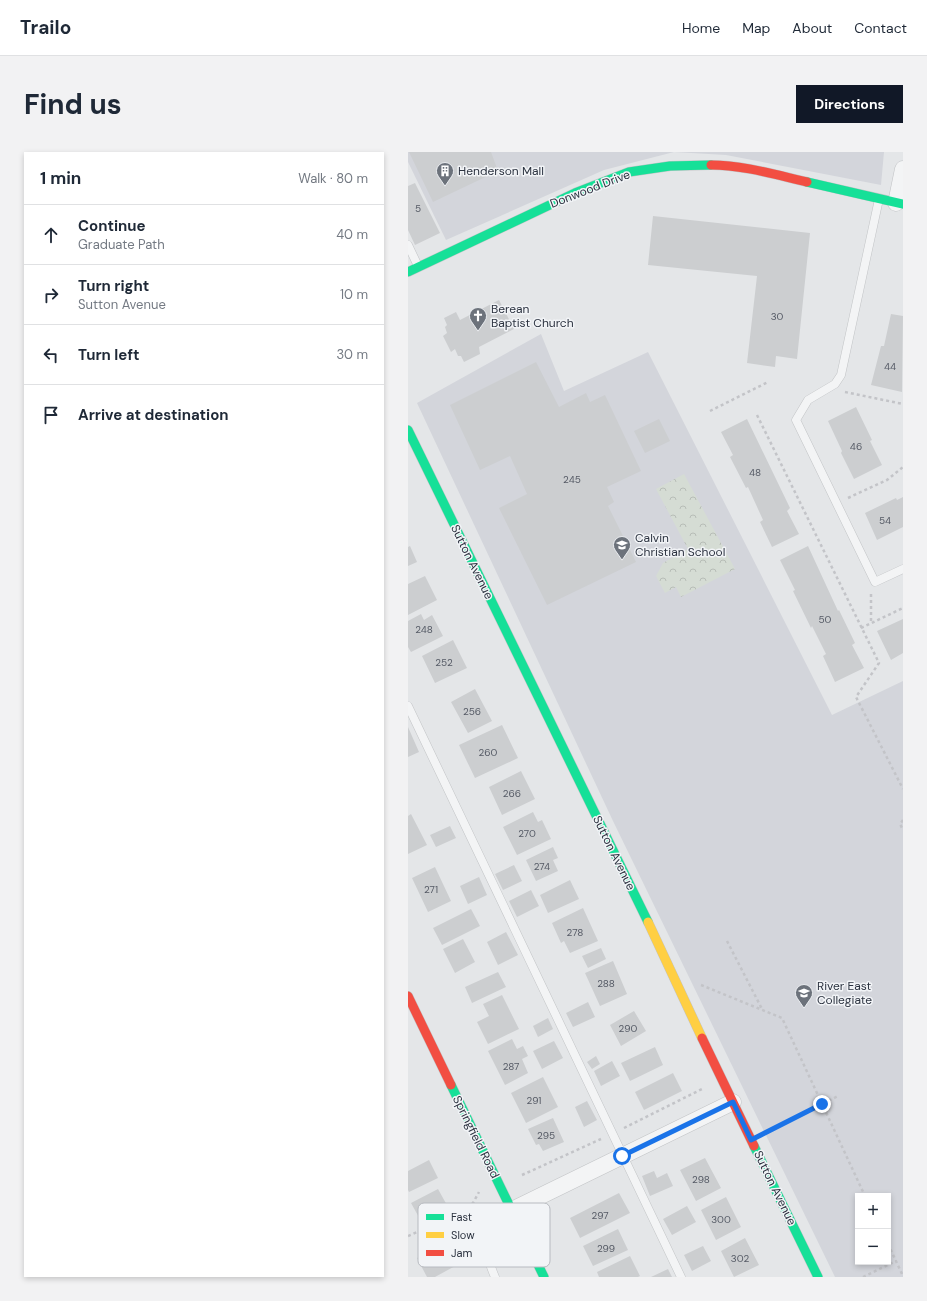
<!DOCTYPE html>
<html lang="en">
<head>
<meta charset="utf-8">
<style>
  body { margin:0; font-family:"DM Sans",sans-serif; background:#f2f2f3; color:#1f2937 }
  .controls { position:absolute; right:12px; bottom:12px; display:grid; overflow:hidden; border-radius:0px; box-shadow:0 2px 6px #0003 }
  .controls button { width:36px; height:36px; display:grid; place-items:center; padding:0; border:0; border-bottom:1px solid #e0e1e3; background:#fff; color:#1f2937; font:20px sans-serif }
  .stop { position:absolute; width:12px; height:12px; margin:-9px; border:3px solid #1a73e8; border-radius:50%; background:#fff }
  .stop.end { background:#1a73e8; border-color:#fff; box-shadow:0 1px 4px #0008 }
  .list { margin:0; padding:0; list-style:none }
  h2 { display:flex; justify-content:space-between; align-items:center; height:52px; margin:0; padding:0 16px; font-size:17px }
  h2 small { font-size:13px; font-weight:400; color:#747a83 }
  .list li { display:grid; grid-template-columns:26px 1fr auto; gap:12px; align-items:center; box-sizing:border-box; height:60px; padding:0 16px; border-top:1px solid #e0e1e3 }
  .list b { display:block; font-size:15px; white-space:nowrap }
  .list p { margin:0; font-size:13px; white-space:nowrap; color:#747a83 }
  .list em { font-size:13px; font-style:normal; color:#747a83 }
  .icon { flex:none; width:22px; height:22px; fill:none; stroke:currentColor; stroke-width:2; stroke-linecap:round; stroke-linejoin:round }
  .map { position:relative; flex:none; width:495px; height:1125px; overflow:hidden; border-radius:0px }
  header { display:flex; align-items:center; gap:24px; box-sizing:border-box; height:56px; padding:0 20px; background:#fff; border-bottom:1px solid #e0e1e3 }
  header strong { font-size:19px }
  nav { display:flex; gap:22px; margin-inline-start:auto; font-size:14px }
  .intro { display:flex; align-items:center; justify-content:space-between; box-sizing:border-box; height:96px; padding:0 24px }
  h1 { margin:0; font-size:28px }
  .button { padding:10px 18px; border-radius:0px; background:#111827; color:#fff; font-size:14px; font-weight:700 }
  main { display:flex; gap:24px; padding:0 24px }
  aside { flex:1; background:#fff; border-radius:0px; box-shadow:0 2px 6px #0003 }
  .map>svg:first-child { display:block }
</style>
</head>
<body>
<header>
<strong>Trailo</strong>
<nav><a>Home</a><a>Map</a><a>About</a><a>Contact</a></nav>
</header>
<div class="intro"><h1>Find us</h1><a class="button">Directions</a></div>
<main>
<aside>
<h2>1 min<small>Walk · 80 m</small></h2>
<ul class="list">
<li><svg class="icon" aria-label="ahead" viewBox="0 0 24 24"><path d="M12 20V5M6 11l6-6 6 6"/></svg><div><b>Continue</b><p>Graduate Path</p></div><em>40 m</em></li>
<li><svg class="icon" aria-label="right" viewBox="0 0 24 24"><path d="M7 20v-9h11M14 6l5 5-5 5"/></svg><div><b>Turn right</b><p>Sutton Avenue</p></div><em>10 m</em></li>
<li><svg class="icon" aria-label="left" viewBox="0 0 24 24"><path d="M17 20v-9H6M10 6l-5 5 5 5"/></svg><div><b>Turn left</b></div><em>30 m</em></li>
<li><svg class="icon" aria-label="arrive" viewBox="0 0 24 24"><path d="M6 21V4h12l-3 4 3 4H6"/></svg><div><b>Arrive at destination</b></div></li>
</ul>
</aside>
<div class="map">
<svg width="495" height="1125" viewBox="0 0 495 1125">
  <defs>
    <pattern id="park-crowns" width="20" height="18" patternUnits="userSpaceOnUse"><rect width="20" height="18" fill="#d5dcd4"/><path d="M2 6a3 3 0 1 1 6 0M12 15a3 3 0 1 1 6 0" fill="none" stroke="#b7bdb7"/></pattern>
  </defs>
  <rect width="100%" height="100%" fill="#e4e6e8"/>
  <path fill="#d3d5db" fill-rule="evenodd" d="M0,0H476L473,33L318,3L266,0L196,18L38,88L0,10Z
    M133,182L156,239L240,200L424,563L495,529V1125H427L205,669L9,251ZM450,1044H480V1110H450Z"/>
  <path fill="url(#park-crowns)" d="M276,322L327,417L273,445L268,435L257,441L248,424L255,411L280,397L248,337Z"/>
  <path fill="#ccced0" d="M1,0H83L90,19L25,50Z
    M7,31L32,81L7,93L0,78V34Z
    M245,64L402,81L389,207L368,204L367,215L339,211L349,124L240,113Z
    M91,148L106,177L71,195L72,202L56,210L53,204H50L47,197L43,200L35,184L39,181L37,175L39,173L36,166L48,160L52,168Z
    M483,162L495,164L494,240L463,233L473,194H476Z
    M128,210L151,255L178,241L182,250L197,243L233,319L199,335L206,350L200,354L228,410L139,453L91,356L119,342L102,304L72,318L42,253Z
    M448,255L464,288L462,289L474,313L446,327L433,301L434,299L420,269Z
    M251,267L262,289L237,301L226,279Z
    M339,267L382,356L379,359L391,382L364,395L352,370L355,368L340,335L338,336L322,305L325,303L313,280Z
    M495,345V375L469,388L457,361L488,346L489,348Z
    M2,394L9,410L0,414V395Z
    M400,394L430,459L431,458L447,491L444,493L456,516L427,530L415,504L418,502L404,474L403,476L385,439L387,438L372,408Z
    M17,424L29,448L0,463V432Z
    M13,462L16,468L24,463L35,484L3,500L0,495V469Z
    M495,467V501L483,508L469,479Z
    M45,488L59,516L27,531L14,504Z
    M67,537L84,569L60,581L43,550Z
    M94,573L110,606L67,626L51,593Z
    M0,575L11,600L0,605Z
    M113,619L127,647L94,663L81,635Z
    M125,660L130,670L134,668L143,687L109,703L95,675Z
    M3,662L19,693L0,702V664Z
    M42,674L48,686L28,695L22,683Z
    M145,695L150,706L145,708L150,719L128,729L118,708Z
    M106,713L114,729L95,738L87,722Z
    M27,715L43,749L20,760L4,726Z
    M71,725L79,743L60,752L52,734Z
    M162,728L171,747L140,761L132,743Z
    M123,738L131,754L109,765L101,749Z
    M175,756L190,789L162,801L156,789L153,791L144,771Z
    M63,757L72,774L34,793L25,776Z
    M98,780L110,803L90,813L79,790Z
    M55,787L67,810L47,821L35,797Z
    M193,796L198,807L180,816L174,804Z
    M205,809L219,842L192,854L177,821Z
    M90,820L98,835L64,851L57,835Z
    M94,843L111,877L80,892L69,870L81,864L75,852Z
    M180,850L187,865L165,875L158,861Z
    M226,859L238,879L213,894L202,873Z
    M140,866L145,877L130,885L125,874Z
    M104,887L109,897L115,894L120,904L114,907L120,921L97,933L80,899Z
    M146,889L155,906L134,917L125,899Z
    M247,895L255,913L222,929L213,911Z
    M188,904L192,912L184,917L179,910Z
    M204,909L212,924L193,934L186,919Z
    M265,921L274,939L236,958L227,940Z
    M135,925L150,955L118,971L103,941Z
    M179,949L189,968L176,975L167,955Z
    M145,966L156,990L135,999L131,992L128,993L120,977Z
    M297,1006L313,1036L288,1049L272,1018Z
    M21,1008L30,1026L1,1040L0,1038V1019Z
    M246,1019L249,1026L259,1021L265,1034L242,1044L234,1024Z
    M30,1037L40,1055L13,1069L3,1051Z
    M211,1041L222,1061L172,1086L162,1066Z
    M318,1045L333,1075L308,1088L293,1058Z
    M279,1054L288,1070L264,1083L255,1067Z
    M210,1077L220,1098L185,1114L175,1094Z
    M337,1086L351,1113L326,1125L313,1099Z
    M38,1091L49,1113L27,1125H19L9,1106Z
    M295,1094L303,1109L284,1119L276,1103Z
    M222,1104L232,1124L230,1125H191L189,1120Z
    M260,1117L264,1125H243Z"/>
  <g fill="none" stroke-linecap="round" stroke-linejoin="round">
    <defs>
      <path id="lane" d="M471,47L433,223L427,232L400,248L388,268L467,430L495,417
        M0,93L10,114
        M0,554L273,1125
        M87,1125C80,1109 74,1090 84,1075C89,1069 97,1063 103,1058"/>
      <path id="street" d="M488,51L495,17
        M104,1058L325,950"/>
      <path id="fast" d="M399,30L495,52
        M0,120L167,41L221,20L262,14L303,13
        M0,278L240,770
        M43,933L136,1125
        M346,994L410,1125"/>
      <path id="slow" d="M240,770L294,886"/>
      <path id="jam" d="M303,13C335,13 368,23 399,30
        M0,844L43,933
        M294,886L346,994"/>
    </defs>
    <use href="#lane" stroke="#c2c4c6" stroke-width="9"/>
    <use href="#street" stroke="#c2c4c6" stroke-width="17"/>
    <use href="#fast" stroke="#c2c4c6" stroke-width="10"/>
    <use href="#slow" stroke="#c2c4c6" stroke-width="10"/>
    <use href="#jam" stroke="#c2c4c6" stroke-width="10"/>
    <path stroke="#c3c4c8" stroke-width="2.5" stroke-dasharray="3 3" stroke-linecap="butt" d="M437,240L495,252
      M302,259L360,230
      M349,263L471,511L448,545L495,637
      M440,346L479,328L495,315
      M463,442V471
      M453,476L495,456
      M495,668L492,672L495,678
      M319,789L354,857
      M293,833L374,866L457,1044
      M216,976L296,936
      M362,979L430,944
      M114,1023L193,987
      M0,1084L55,1060L65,1051L71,1040
      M480,1092L495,1124
      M455,1125L488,1109"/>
    <use href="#lane" stroke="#f3f4f5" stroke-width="8"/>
    <use href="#street" stroke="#f3f4f5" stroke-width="16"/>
    <use href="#fast" stroke="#16e098" stroke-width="9"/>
    <use href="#slow" stroke="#ffcf43" stroke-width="9"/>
    <use href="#jam" stroke="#f24e42" stroke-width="9"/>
  </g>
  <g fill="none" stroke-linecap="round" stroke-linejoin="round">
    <path stroke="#1a73e8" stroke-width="5" d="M214,1004L325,950L343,988L414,952"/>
  </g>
  <defs>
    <symbol id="building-pin" viewBox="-11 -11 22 30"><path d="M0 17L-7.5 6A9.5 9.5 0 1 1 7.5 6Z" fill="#6c727b" stroke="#f2f4f7"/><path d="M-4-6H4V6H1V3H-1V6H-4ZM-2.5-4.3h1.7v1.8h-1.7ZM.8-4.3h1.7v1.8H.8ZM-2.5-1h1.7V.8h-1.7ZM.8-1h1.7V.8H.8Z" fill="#fff"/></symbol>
    <symbol id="church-pin" viewBox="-11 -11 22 30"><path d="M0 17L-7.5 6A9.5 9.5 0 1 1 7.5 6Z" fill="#6c727b" stroke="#f2f4f7"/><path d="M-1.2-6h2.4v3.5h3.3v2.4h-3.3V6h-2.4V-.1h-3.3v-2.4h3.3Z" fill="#fff"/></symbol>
    <symbol id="school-pin" viewBox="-11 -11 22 30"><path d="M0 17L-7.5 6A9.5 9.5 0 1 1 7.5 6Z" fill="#6c727b" stroke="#f2f4f7"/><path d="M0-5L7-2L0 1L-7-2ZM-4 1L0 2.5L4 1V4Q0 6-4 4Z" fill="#fff"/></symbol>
  </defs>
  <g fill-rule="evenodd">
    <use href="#building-pin" x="27" y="9" width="20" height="27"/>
    <use href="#church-pin" x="60" y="154" width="20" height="27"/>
    <use href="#school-pin" x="204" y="383" width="20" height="27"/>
    <use href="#school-pin" x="386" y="831" width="20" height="27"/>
  </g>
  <g text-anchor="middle" stroke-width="3" stroke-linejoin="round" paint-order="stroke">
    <g font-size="10" fill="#555a65">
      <text x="10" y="60">5</text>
      <text x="369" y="168">30</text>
      <text x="482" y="218">44</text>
      <text x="448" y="298">46</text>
      <text x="347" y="324">48</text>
      <text x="164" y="331">245</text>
      <text x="477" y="372">54</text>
      <text x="417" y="471">50</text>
      <text x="16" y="481">248</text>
      <text x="36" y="514">252</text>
      <text x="64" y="563">256</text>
      <text x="80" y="604">260</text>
      <text x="104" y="645">266</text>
      <text x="119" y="685">270</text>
      <text x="134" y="718">274</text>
      <text x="23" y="741">271</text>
      <text x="167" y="784">278</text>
      <text x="198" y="835">288</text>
      <text x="220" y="880">290</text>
      <text x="103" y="918">287</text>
      <text x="126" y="952">291</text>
      <text x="138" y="987">295</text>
      <text x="293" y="1031">298</text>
      <text x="192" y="1067">297</text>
      <text x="313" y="1071">300</text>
      <text x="198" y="1100">299</text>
      <text x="332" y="1110">302</text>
    </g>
    <g font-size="12" fill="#2c3340" stroke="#f2f4f7" text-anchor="start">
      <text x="50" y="23">Henderson Mall</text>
      <text x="83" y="161">Berean<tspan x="83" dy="14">Baptist Church</tspan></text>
      <text x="227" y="390">Calvin<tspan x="227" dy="14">Christian School</tspan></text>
      <text x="409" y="838">River East<tspan x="409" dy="14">Collegiate</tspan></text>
    </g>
    <g font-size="12" fill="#2c3340" stroke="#f2f4f7">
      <text transform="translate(182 37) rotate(-21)" y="4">Donwood Drive</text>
      <text transform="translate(64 410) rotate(64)" y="4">Sutton Avenue</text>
      <text transform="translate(206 701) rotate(64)" y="4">Sutton Avenue</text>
      <text transform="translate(68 985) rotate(64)" y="4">Springfield Road</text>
      <text transform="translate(367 1036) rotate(64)" y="4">Sutton Avenue</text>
    </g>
  </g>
  <rect x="10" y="1051" width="132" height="64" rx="6" fill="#f2f4f7" stroke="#b7bac0" stroke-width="1"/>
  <rect x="18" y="1062" width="18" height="6" fill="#16e098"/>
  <rect x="18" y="1080" width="18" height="6" fill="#ffcf43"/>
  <rect x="18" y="1098" width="18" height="6" fill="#f24e42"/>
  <g font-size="11" fill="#2c3340">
    <text x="43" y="1069">Fast</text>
    <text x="43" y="1087">Slow</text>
    <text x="43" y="1105">Jam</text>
  </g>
</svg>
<div class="controls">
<button>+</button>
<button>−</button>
</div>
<div class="stop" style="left:214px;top:1004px"></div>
<div class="stop end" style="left:414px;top:952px"></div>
</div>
</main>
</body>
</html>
